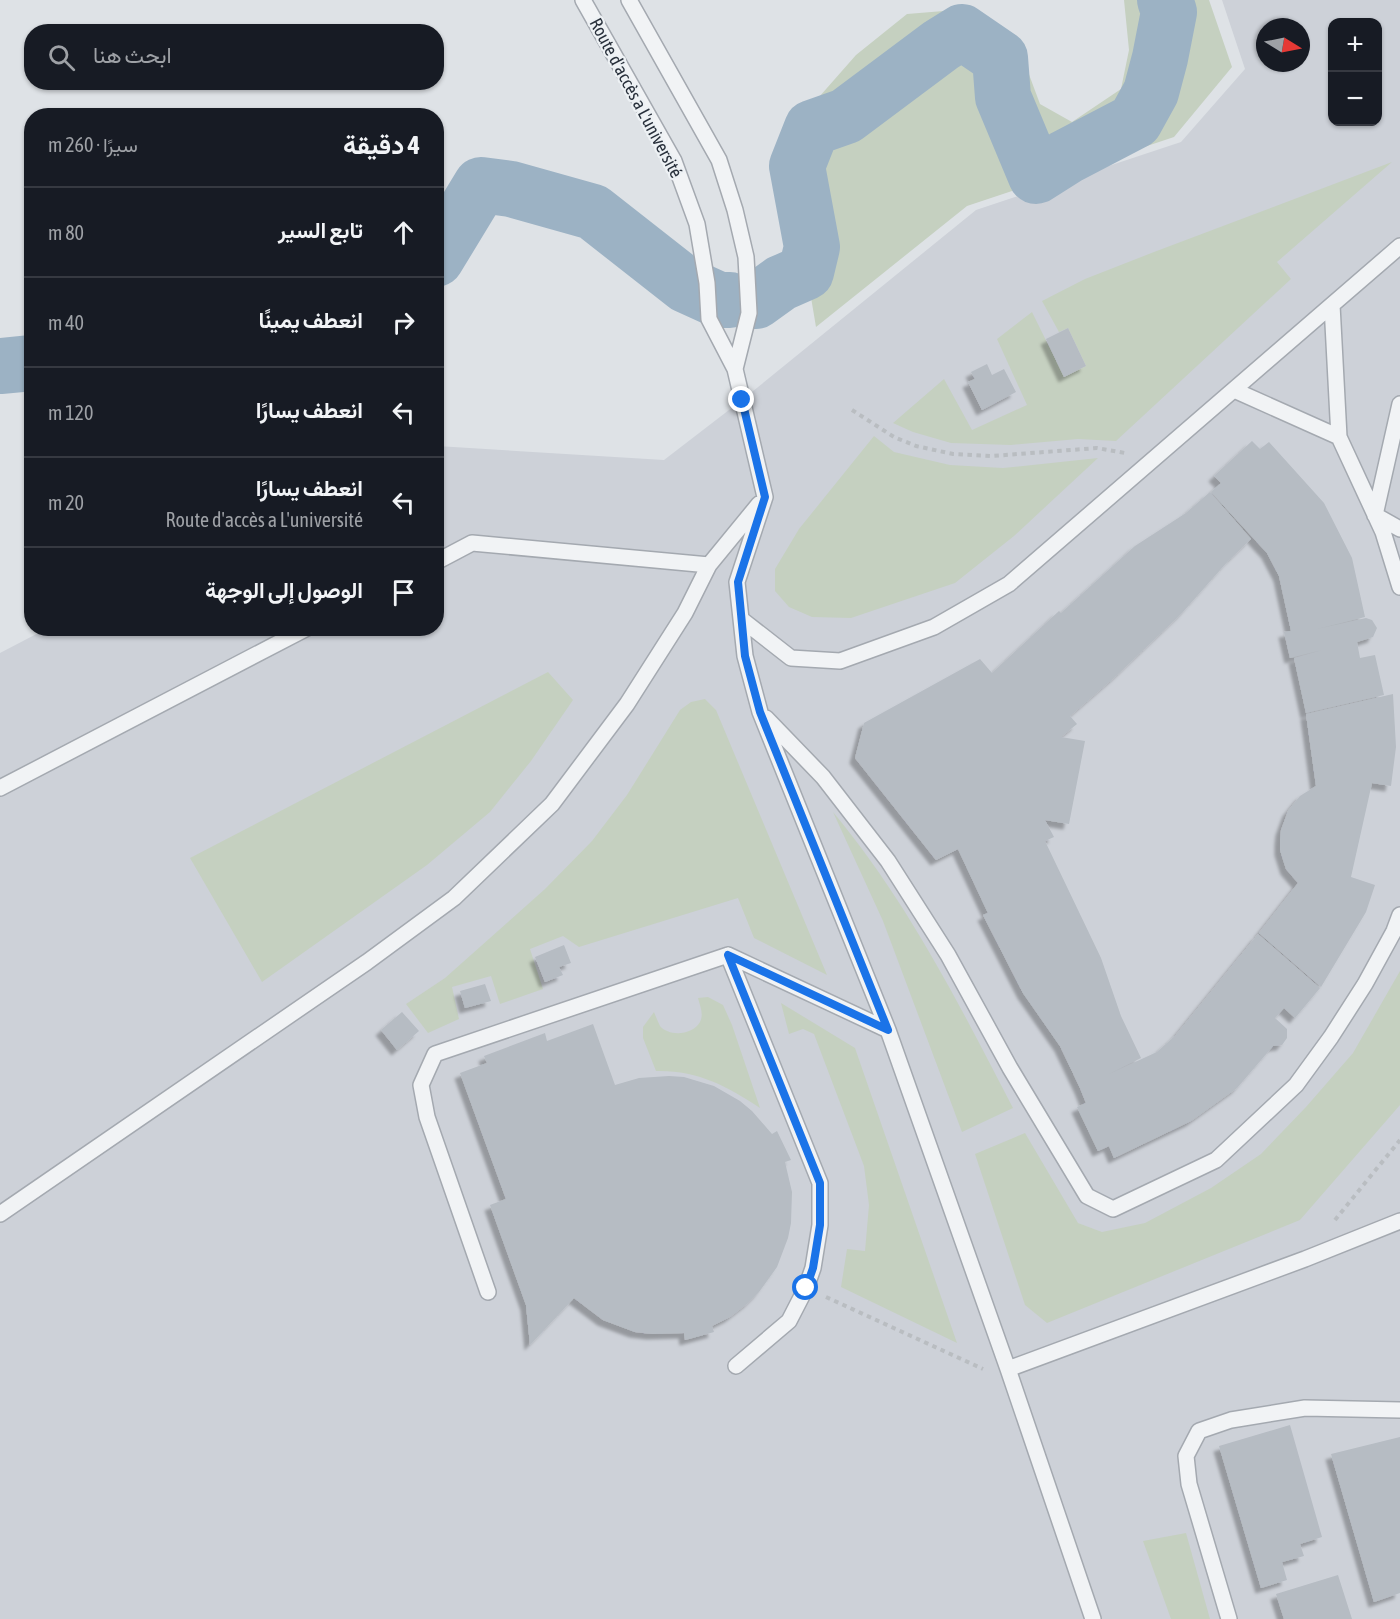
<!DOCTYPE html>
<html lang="ar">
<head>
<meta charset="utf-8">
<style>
  body { margin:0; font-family:"Asap Condensed",Vazirmatn,sans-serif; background:#242831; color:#f1f3f6; direction:rtl }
  .controls { position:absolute; right:18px; top:18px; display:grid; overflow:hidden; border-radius:12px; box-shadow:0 2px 4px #0004 }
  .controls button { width:54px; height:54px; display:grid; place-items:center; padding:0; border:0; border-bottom:2px solid #363941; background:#171b24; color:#f1f3f6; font:30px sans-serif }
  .compass { position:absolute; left:1256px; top:18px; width:54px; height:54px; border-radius:50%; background:#171b24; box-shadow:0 2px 4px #0004; rotate:100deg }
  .stop { position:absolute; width:18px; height:18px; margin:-14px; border:4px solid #1a73e8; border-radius:50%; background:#fff }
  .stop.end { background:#1a73e8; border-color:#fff; box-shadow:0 2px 6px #0008 }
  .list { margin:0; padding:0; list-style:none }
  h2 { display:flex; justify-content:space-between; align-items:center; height:78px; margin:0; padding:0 24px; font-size:26px }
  h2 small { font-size:20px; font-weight:400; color:#9ea1a6 }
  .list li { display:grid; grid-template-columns:39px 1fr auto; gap:18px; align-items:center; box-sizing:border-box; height:90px; padding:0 24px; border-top:2px solid #363941 }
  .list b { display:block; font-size:22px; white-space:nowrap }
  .list p { margin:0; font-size:20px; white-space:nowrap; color:#9ea1a6 }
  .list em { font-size:20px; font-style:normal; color:#9ea1a6 }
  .icon { flex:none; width:33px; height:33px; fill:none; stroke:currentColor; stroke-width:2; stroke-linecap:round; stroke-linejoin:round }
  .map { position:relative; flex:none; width:1400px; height:1619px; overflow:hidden; direction:ltr }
  .search { position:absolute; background:#171b24; box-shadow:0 2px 4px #0004; left:24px; top:24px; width:420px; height:66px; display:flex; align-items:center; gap:15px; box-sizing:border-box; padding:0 21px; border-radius:24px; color:#9ea1a6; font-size:22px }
  .panel { position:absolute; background:#171b24; box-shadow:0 2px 4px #0004; left:24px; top:108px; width:420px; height:528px; border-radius:24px; direction:rtl }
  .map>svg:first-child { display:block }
</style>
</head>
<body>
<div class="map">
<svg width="1400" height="1619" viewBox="0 0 1400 1619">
  <defs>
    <filter id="shadow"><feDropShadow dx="-5.5" dy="5.5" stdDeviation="1.5" flood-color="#0004"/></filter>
  </defs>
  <rect width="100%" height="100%" fill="#dee2e6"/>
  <path fill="#cdd1d8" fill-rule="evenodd" d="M1222,0H1400V1619H0V653L46,629L436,628L437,446L664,460L742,400L976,210L1181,142L1245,69ZM1332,22H1378V122H1332ZM1265,27H1301V63H1265Z"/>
  <path fill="#c5d0c0" d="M1124,0H1209L1232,67L1174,137L967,206L816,327L803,250L779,157L812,105L856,55L907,14L968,9L1018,45L1040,104L1072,122L1121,89L1129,50Z
    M1392,162L1277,262L1291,279L1116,441L1078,439L1011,445L951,443L913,432L893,423L944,379L972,430L1027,405L997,339L1032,312L1064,377L1086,366L1068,328L1059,332L1042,301L1085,279L1154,252Z
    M874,436L894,452L950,465L1003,468L1098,458L1014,536L955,583L851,618L812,617L789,607L775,591V569L799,529Z
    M548,672L573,700L531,761L490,812L427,865L262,982L190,858Z
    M705,699L716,710L827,975L754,938L738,898L579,947L563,936L530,949L543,989L500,1004L491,976L452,987L459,1019L428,1033L406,1004L445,978L545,889L592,841L627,795L680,710L691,702Z
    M833,812C908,902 960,1006 1013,1108L962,1132L883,921Z
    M1400,971V1105L1300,1220L1047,1323L1025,1305L975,1154L1025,1133L1078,1223L1102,1232L1145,1223L1211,1188L1261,1154L1306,1107L1353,1053Z
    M708,997L723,1005L732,1025L760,1108C727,1086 697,1070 656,1071L643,1038V1027L654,1012C656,1017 658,1022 660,1026C669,1037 693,1035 700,1022C704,1014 700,1006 698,998Z
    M781,1003L855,1048L957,1343L841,1287L847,1249L865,1251L869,1205L864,1166L814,1034L803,1029L789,1034Z
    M1186,1533L1210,1619H1171L1143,1541Z"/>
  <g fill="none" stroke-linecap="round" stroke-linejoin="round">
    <path stroke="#9cb2c4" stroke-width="56" d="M436,259L481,185L511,189L593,212L686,285L719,300H730
      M756,301L781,283L806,272L812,247L797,166L812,128L846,116L941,45L962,32L1000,58L1003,97L1036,176L1066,157L1135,121L1151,92L1160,58L1169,12L1165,0
      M0,366L32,363"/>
  </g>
  <path fill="#b6bcc3" filter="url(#shadow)" d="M1068,328L1086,366L1064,377L1046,339Z
    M987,364L992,375L1004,369L1016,392L982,410L968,382L975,379L971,372Z
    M1252,441L1260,449L1269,442L1324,503L1352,558L1365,617L1317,629L1366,618L1372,620L1377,628L1373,637L1357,642L1360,658L1375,655L1384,695L1306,713L1294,658L1322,650L1290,658L1284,632L1291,631L1279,576L1267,553L1211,492L1221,483L1214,476Z
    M1210,492L1251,539L1228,561L1182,613L1116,676L1070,716L1077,724L1061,737L1085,741L1069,824L1045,820L1054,837L1045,841L1101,958L1121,1016L1141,1058L1109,1074L1157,1052L1176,1035L1258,934L1320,988L1295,1018L1284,1008L1275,1018L1287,1029V1038L1282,1045L1273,1046L1237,1088L1191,1121L1114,1158L1109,1146L1098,1151L1077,1107L1086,1103L1080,1088L1060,1046L1023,993L983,915L988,913L958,849L936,860L855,758L864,723L980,659L992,673L1059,611L1061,613L1135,546L1186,513Z
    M1393,694L1396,747L1391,786L1372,783L1351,877L1375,885L1366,912L1321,987L1259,933L1298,883L1286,869L1280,850V840L1281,830L1288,811L1300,796L1316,786L1306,714Z
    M564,945L571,963L559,967L563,975L545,982L535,957Z
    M485,984L491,1001L465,1008L460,991Z
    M402,1012L419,1031L397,1050L381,1030Z
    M593,1024L615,1085L639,1078L669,1076L684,1077L714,1086L740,1101L752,1111L772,1134L777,1131L791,1160L785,1162L792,1192L791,1223L788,1238L777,1267L759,1292L748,1303L730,1317L712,1326L714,1332L685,1340L684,1333L652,1334L635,1332L603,1320L574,1298L530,1345L526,1305L490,1205L506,1199L460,1073L487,1063L484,1056L545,1033L547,1041Z
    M1290,1425L1322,1537L1300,1544L1304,1556L1282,1562L1287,1580L1261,1588L1219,1446Z
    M1400,1437V1593L1374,1602L1331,1454Z
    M1338,1575L1352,1619H1284L1276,1594Z"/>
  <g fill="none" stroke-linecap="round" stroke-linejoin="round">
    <defs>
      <path id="service" d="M583,0L674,161L697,224L707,283L709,319L735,369L765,497
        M629,0L719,160L735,210L746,257L749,313L735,369
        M1332,305L1339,437
        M1234,390L1339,437L1383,532L1400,587
        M1400,404L1375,515L1400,529
        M765,497L737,582L745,656L760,712L888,1030L1008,1369L1093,1619
        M436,562L472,543L709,565
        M741,619L791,658L840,661L934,627L1009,584L1400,246
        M766,718L823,777L888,861L948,955L1010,1068L1087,1196L1113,1209L1216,1160L1296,1085L1331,1037L1365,984L1394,931L1400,915
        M0,788L307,628
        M728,955L820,1183V1225L813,1268L806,1288L789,1321L736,1366
        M0,1214L367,962L454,898L552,804L627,704L685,613L709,565L759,504
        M488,1292L427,1117L421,1085L435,1054L728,955L888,1030
        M1008,1369L1305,1259L1400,1221
        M1229,1619L1189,1484L1186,1456L1199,1431L1231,1420L1305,1408L1400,1410"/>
    </defs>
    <use href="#service" stroke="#a4a9b0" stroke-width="18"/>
    <path stroke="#b9bdc1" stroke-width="4" stroke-dasharray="4.5 4.5" stroke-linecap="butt" d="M852,410L894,437L916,446L953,454L992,456L1097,448L1125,453
      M1335,1220L1400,1140
      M826,1297L983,1369"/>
    <use href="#service" stroke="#f1f3f5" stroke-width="15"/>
  </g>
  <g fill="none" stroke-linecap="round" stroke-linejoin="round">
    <path stroke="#1a73e8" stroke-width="8" d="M742,400L765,497L738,582L745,656L760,712L888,1030L728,955L820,1183V1225L813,1268L806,1288"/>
  </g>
  <g text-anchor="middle" stroke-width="4.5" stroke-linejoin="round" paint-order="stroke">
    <g font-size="18" fill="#29313c" stroke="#edf1f4">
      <text transform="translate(636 98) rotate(62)" y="6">Route d'accès a L'université</text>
    </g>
  </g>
</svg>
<div class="controls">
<button>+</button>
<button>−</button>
</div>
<svg class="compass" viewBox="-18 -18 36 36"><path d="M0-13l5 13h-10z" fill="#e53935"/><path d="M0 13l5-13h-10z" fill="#9ea1a6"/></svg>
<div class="stop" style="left:806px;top:1288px"></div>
<div class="stop end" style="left:742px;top:400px"></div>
<div class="search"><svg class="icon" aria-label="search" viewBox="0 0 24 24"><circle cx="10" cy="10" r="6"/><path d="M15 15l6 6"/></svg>ابحث هنا</div>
<section class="panel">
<h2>4 دقيقة<small>سيرًا · 260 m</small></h2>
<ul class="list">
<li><svg class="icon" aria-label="ahead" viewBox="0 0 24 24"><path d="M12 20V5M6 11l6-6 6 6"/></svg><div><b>تابع السير</b></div><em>80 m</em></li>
<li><svg class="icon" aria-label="right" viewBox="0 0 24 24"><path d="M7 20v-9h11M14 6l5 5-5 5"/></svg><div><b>انعطف يمينًا</b></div><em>40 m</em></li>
<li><svg class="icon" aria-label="left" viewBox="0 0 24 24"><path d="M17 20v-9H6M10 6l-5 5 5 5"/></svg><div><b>انعطف يسارًا</b></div><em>120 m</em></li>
<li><svg class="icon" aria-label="left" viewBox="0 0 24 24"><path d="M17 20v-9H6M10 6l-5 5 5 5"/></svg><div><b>انعطف يسارًا</b><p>Route d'accès a L'université</p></div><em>20 m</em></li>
<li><svg class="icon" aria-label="arrive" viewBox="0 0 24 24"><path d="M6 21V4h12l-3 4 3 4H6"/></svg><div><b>الوصول إلى الوجهة</b></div></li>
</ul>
</section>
</div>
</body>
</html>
